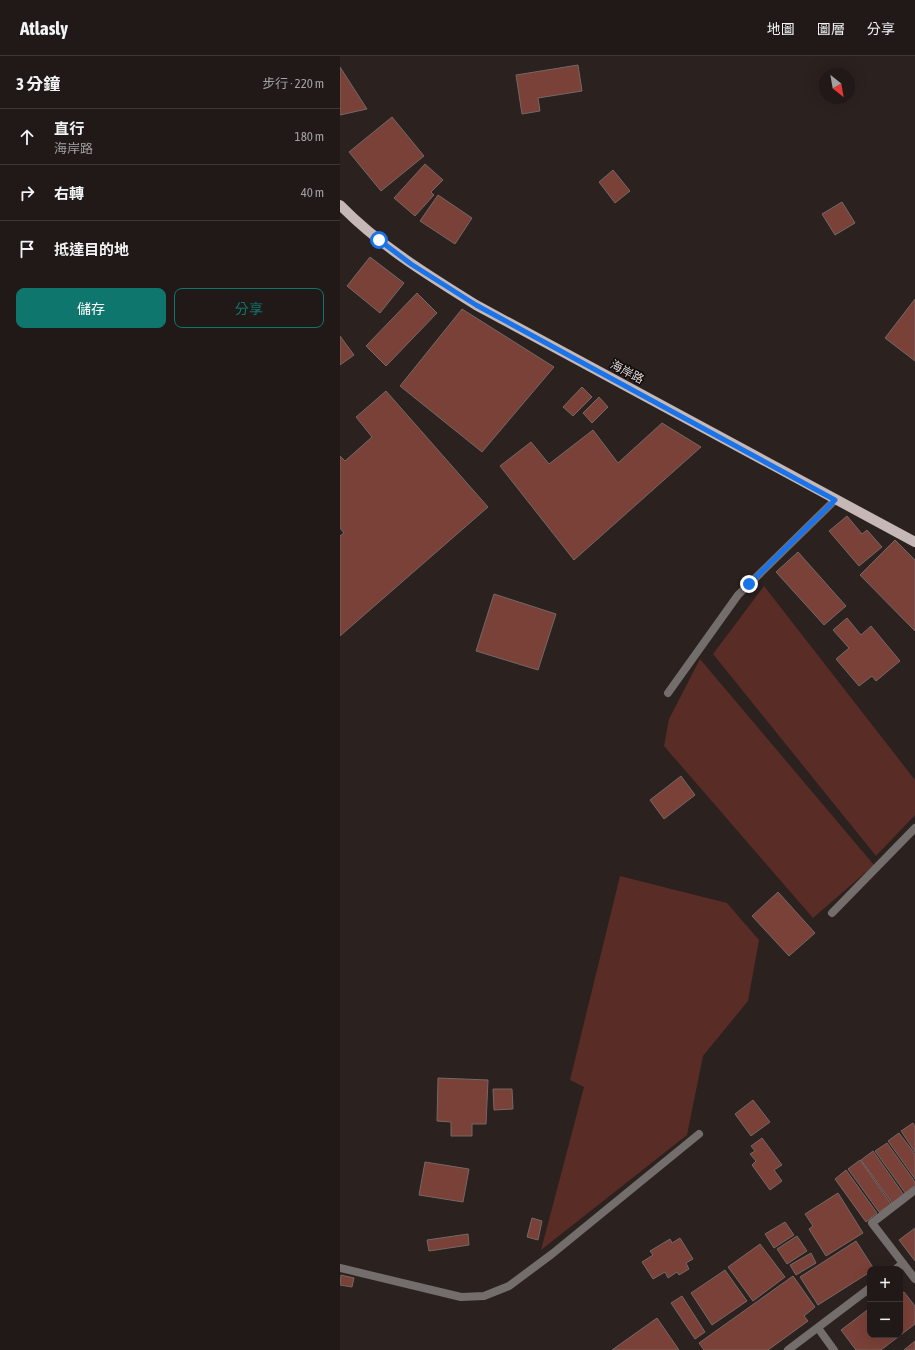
<!DOCTYPE html>
<html lang="zh-TW">
<head>
<meta charset="utf-8">
<style>
  body { margin:0; font-family:"Asap Condensed","Noto Sans TC",sans-serif; background:#282220; color:#f1f3f6 }
  .controls { position:absolute; right:12px; bottom:12px; display:grid; overflow:hidden; border-radius:8px; box-shadow:0 4px 16px #0002 }
  .controls button { width:36px; height:36px; display:grid; place-items:center; padding:0; border:0; border-bottom:1px solid #3d3836; background:#201917; color:#f1f3f6; font:20px sans-serif }
  .compass { position:absolute; left:479px; top:12px; width:36px; height:36px; border-radius:50%; background:#201917; box-shadow:0 4px 16px #0002; rotate:149deg }
  .stop { position:absolute; width:12px; height:12px; margin:-9px; border:3px solid #1a73e8; border-radius:50%; background:#fff }
  .stop.end { background:#1a73e8; border-color:#fff; box-shadow:0 1px 4px #0008 }
  .list { margin:0; padding:0; list-style:none }
  h2 { display:flex; justify-content:space-between; align-items:center; height:52px; margin:0; padding:0 16px; font-size:17px }
  h2 small { font-size:13px; font-weight:400; color:#a2a0a1 }
  .list li { display:grid; grid-template-columns:26px 1fr auto; gap:12px; align-items:center; box-sizing:border-box; height:56px; padding:0 16px; border-top:1px solid #3d3836 }
  .list b { display:block; font-size:15px; white-space:nowrap }
  .list p { margin:0; font-size:13px; white-space:nowrap; color:#a2a0a1 }
  .list em { font-size:13px; font-style:normal; color:#a2a0a1 }
  .actions { display:flex; gap:8px; padding:12px 16px }
  .actions a { flex:1; padding:9px 0; border:1px solid #0f766e; border-radius:8px; text-align:center; font-size:14px; color:#0f766e }
  .actions .main { background:#0f766e; color:#fff }
  .icon { flex:none; width:22px; height:22px; fill:none; stroke:currentColor; stroke-width:2; stroke-linecap:round; stroke-linejoin:round }
  .map { position:relative; flex:none; width:575px; height:1294px; overflow:hidden }
  header { display:flex; align-items:center; gap:24px; box-sizing:border-box; height:56px; padding:0 20px; background:#201917; border-bottom:1px solid #3d3836 }
  header strong { font-size:19px }
  nav { display:flex; gap:22px; margin-inline-start:auto; font-size:14px }
  main { display:flex }
  aside { flex:1; background:#201917 }
  .map>svg:first-child { display:block }
</style>
</head>
<body>
<header>
<strong>Atlasly</strong>
<nav><a>地圖</a><a>圖層</a><a>分享</a></nav>
</header>
<main>
<aside>
<h2>3 分鐘<small>步行 · 220 m</small></h2>
<ul class="list">
<li><svg class="icon" aria-label="ahead" viewBox="0 0 24 24"><path d="M12 20V5M6 11l6-6 6 6"/></svg><div><b>直行</b><p>海岸路</p></div><em>180 m</em></li>
<li><svg class="icon" aria-label="right" viewBox="0 0 24 24"><path d="M7 20v-9h11M14 6l5 5-5 5"/></svg><div><b>右轉</b></div><em>40 m</em></li>
<li><svg class="icon" aria-label="arrive" viewBox="0 0 24 24"><path d="M6 21V4h12l-3 4 3 4H6"/></svg><div><b>抵達目的地</b></div></li>
</ul>
<div class="actions"><a class="main">儲存</a><a>分享</a></div>
</aside>
<div class="map">
<svg width="575" height="1294" viewBox="0 0 575 1294">
  <rect width="100%" height="100%" fill="#2b211f"/>
  <path fill="#592c25" d="M424,530L575,724V759L536,800L373,598Z
    M360,603L534,809L473,862L324,690L329,663Z
    M280,820L387,847L419,884L408,945L363,1000L347,1079L201,1194L244,1031L230,1024Z"/>
  <path fill="#794138" stroke="#756865" d="M238,9L242,35L198,42L200,55L182,58L176,19Z
    M0,11L27,53L0,59Z
    M52,61L84,100L41,135L9,96Z
    M85,108L103,124L91,136L94,139L75,160L54,142Z
    M273,114L290,135L275,147L259,126Z
    M98,139L132,162L115,188L80,165Z
    M502,146L515,167L495,179L482,158Z
    M30,201L64,227L40,257L7,230Z
    M77,237L97,257L46,310L26,290Z
    M575,243V305L545,282Z
    M122,253L214,311L142,396L60,330Z
    M0,280L14,299L0,309Z
    M242,331L252,341L233,360L223,351Z
    M46,335L148,451L0,580V480L4,477L0,472V400L5,405L32,381L16,361Z
    M259,341L268,351L252,367L243,357Z
    M322,367L361,391L234,504L160,410L191,386L209,408L253,374L278,407Z
    M507,460L522,478L527,474L542,491L519,510L489,475Z
    M555,484L575,504V575L520,519Z
    M458,496L506,550L484,569L436,516Z
    M154,538L216,558L198,614L136,595Z
    M507,562L521,579L531,570L560,605L536,625L532,620L519,630L496,603L509,592L493,574Z
    M341,720L355,739L324,763L310,744Z
    M438,836L475,877L449,900L412,860Z
    M98,1022L148,1024L146,1068H132V1080H111V1066L97,1065Z
    M153,1033H172L173,1053L154,1054Z
    M413,1044L430,1066L411,1080L395,1058Z
    M573,1067L575,1070V1096L561,1075Z
    M559,1077L575,1098V1123L548,1085Z
    M422,1082L442,1109L434,1114L442,1125L430,1134L412,1109L416,1105L410,1098L415,1095L411,1090Z
    M547,1087L575,1126V1132L566,1138L535,1095Z
    M533,1095L564,1139L552,1147L521,1104Z
    M520,1104L551,1148L539,1156L508,1113Z
    M85,1106L129,1113L123,1146L79,1139Z
    M506,1114L537,1157L526,1166L495,1123Z
    M498,1137L523,1177L486,1200L469,1173L473,1170L465,1158Z
    M192,1162L202,1165L198,1184L187,1181Z
    M445,1166L454,1179L434,1192L425,1178Z
    M575,1172V1205L559,1184Z
    M128,1178L129,1189L89,1195L87,1184Z
    M457,1180L467,1195L447,1208L437,1193Z
    M340,1182L353,1203L346,1207L349,1213L339,1219L337,1216L328,1222L325,1216L313,1223L302,1206L313,1199L310,1195L330,1183L332,1187Z
    M516,1185L534,1213H530V1216L478,1249L460,1221Z
    M420,1188L445,1221L413,1245L388,1211Z
    M471,1197L476,1207L456,1219L450,1209Z
    M385,1214L407,1245L372,1269L351,1237Z
    M1,1219L14,1222L12,1231L0,1229Z
    M453,1220L475,1251L464,1260L468,1265L428,1294H364L359,1287Z
    M564,1236L575,1250V1268L541,1294H516L501,1274L530,1252V1279H560V1239Z
    M342,1240L365,1276L355,1283L331,1247Z
    M317,1262L339,1294H272Z
    M575,1285V1294H564Z"/>
  <g fill="none" stroke-linecap="round" stroke-linejoin="round">
    <path stroke="#736d6c" stroke-width="8" d="M328,637L398,539L495,444
      M492,857L575,772
      M575,1134L532,1167L575,1223
      M0,1212L121,1241L144,1240L169,1230L212,1198L359,1078
      M556,1213L563,1207
      M478,1272L494,1294
      M448,1294L530,1232"/>
    <path stroke="#c5b8b6" stroke-width="10" d="M0,149C40,190 88,219 136,249L575,486"/>
  </g>
  <g fill="none" stroke-linecap="round" stroke-linejoin="round">
    <path stroke="#1a73e8" stroke-width="5" d="M39,184L71,208L136,249L495,444L409,528"/>
  </g>
  <g text-anchor="middle" stroke-width="3" stroke-linejoin="round" paint-order="stroke">
    <g font-size="12" fill="#dcd5d3" stroke="#100c0b">
      <text transform="translate(287 316) rotate(28)" y="4">海岸路</text>
    </g>
  </g>
</svg>
<div class="controls">
<button>+</button>
<button>−</button>
</div>
<svg class="compass" viewBox="-18 -18 36 36"><path d="M0-13l5 13h-10z" fill="#e53935"/><path d="M0 13l5-13h-10z" fill="#a2a0a1"/></svg>
<div class="stop" style="left:39px;top:184px"></div>
<div class="stop end" style="left:409px;top:528px"></div>
</div>
</main>
</body>
</html>
